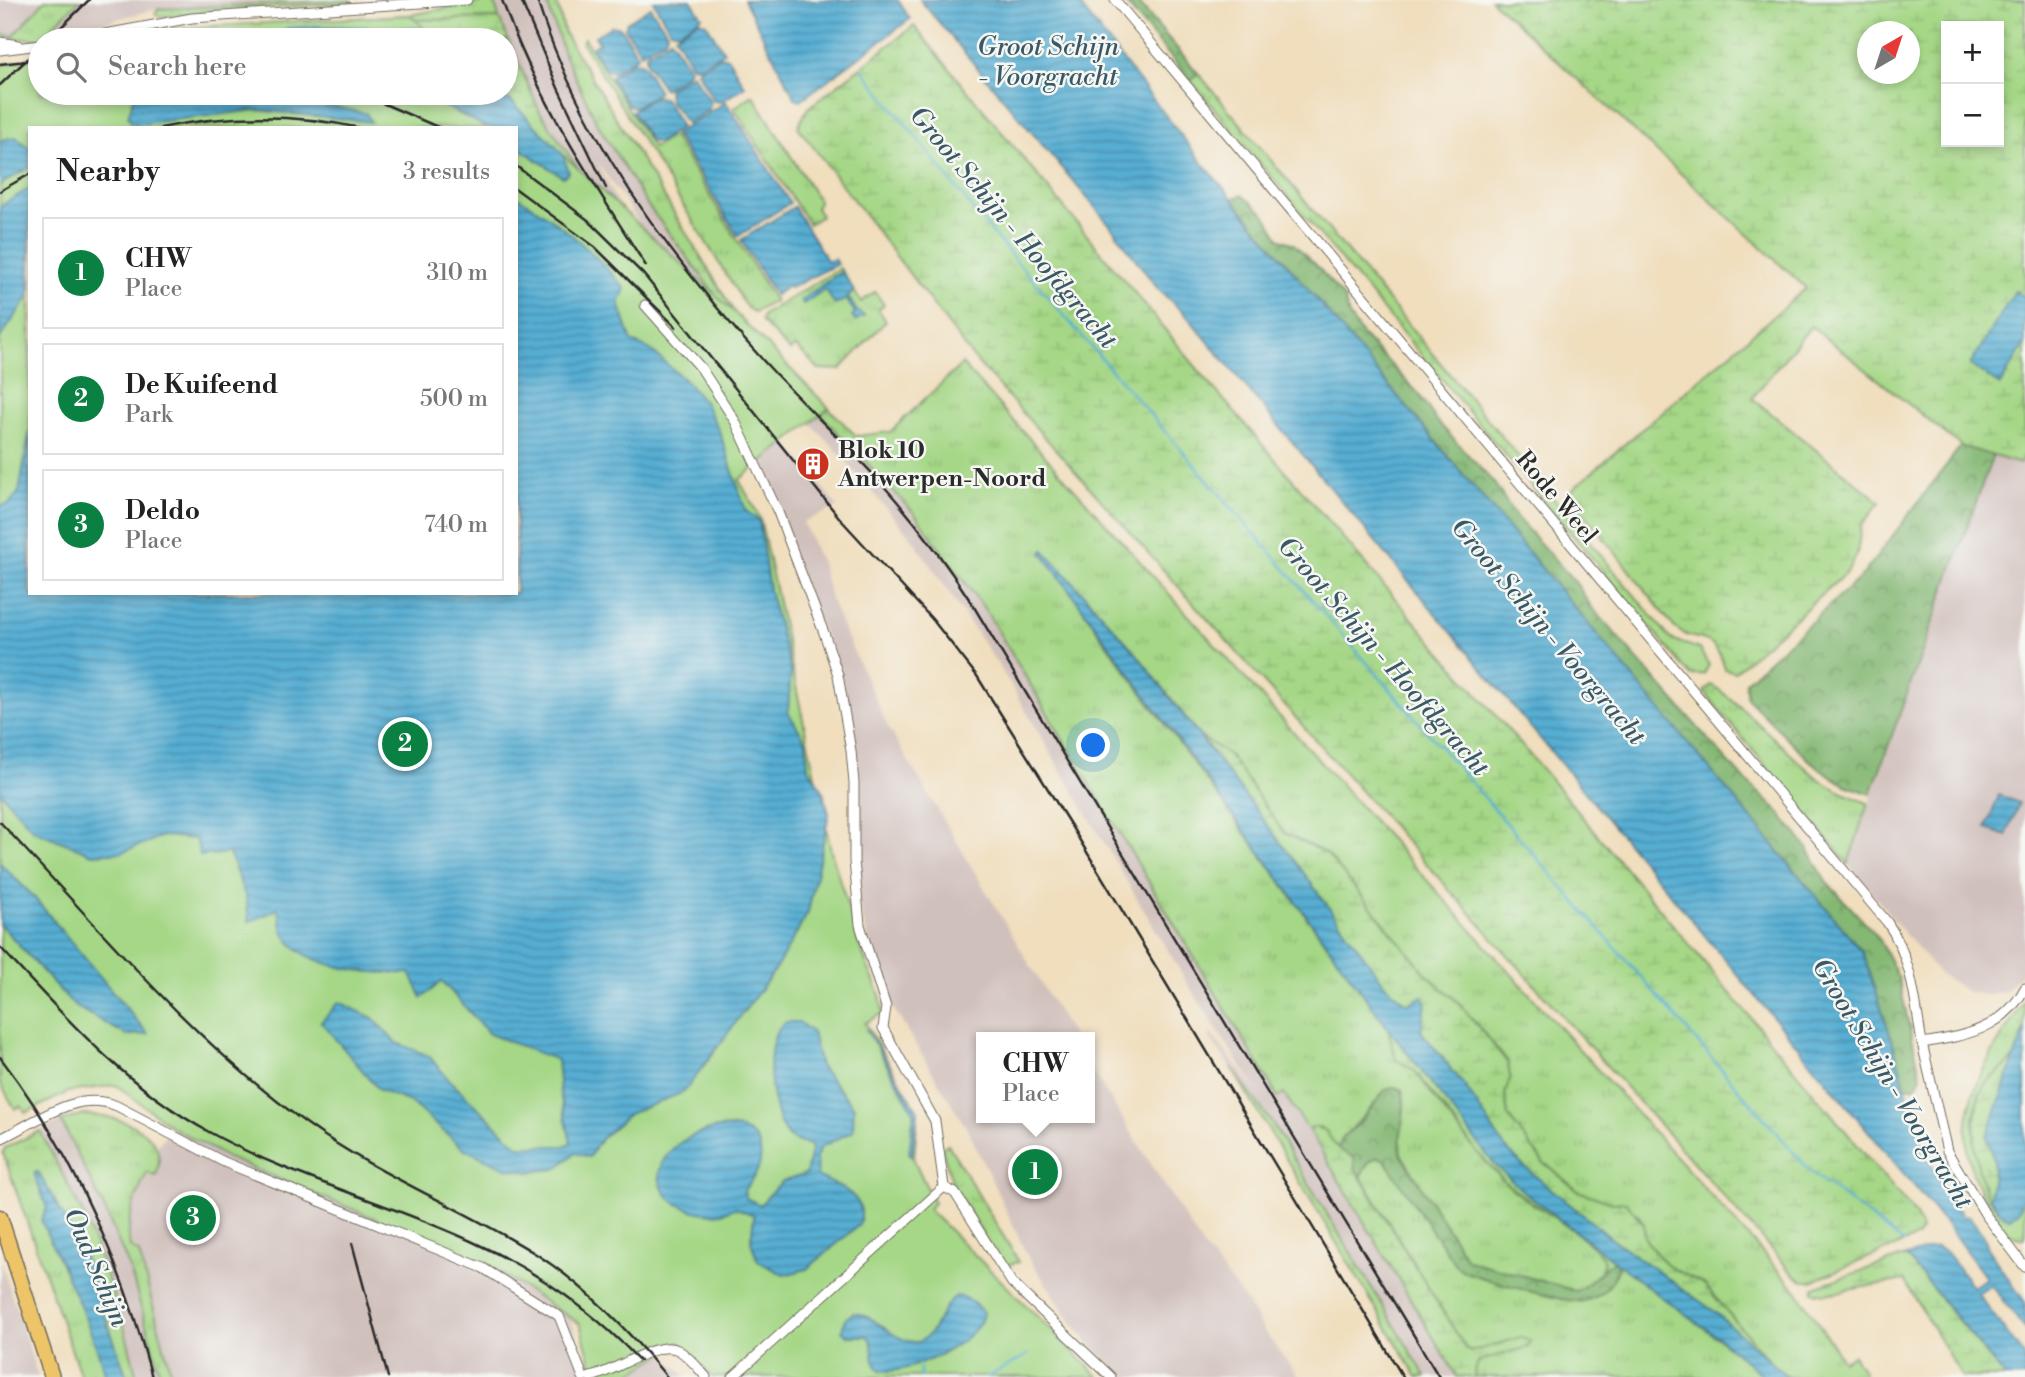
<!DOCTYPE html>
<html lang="en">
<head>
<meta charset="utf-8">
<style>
  body { margin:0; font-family:"Libre Bodoni",serif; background:#f6f6f6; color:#222 }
  .controls { position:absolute; right:21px; top:21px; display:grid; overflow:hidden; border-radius:0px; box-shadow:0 4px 10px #0003 }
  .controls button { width:63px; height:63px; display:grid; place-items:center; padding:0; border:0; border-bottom:2px solid #e0e0e0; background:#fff; color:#222; font:35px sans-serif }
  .compass { position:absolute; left:1857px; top:21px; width:63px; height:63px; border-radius:50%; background:#fff; box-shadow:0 4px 10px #0003; rotate:39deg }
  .you { position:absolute; left:1094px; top:746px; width:24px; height:24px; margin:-18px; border:5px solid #fff; border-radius:50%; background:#1a73e8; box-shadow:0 0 0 10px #1a73e833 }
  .badge { display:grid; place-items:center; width:46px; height:46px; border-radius:50%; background:#0b8043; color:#fff; font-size:23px; font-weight:700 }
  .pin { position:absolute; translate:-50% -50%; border:4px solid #fff; box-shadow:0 2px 7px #0006 }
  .popup { position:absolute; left:976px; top:1032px; width:119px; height:91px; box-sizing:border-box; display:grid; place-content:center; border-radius:0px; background:#fff; filter:drop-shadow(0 2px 5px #0005); font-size:23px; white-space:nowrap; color:#767676 }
  .popup b { font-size:26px; color:#222 }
  .popup::after { content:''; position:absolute; left:50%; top:100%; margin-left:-14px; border:14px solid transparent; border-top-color:#fff }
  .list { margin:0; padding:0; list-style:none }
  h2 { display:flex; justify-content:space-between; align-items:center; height:91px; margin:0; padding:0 28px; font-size:30px }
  h2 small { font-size:23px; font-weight:400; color:#767676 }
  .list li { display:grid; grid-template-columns:46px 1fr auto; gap:21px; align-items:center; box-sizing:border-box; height:112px; margin:0 14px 14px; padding:0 14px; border:2px solid #e0e0e0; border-radius:0px }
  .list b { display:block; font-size:26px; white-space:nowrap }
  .list p { margin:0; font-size:23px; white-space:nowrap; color:#767676 }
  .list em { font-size:23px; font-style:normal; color:#767676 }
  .icon { flex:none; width:38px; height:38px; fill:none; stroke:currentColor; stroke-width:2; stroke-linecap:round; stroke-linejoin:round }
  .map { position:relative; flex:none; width:2025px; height:1377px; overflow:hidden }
  .search { position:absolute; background:#fff; box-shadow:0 4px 10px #0003; left:28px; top:28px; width:490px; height:77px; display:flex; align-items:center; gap:18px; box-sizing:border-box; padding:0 24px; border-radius:38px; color:#767676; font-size:26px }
  .panel { position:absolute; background:#fff; box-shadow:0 4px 10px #0003; left:28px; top:126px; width:490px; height:469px; border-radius:0px }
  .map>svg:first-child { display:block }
</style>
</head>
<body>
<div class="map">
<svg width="2025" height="1377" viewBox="0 0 2025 1377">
  <defs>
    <pattern id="grass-tufts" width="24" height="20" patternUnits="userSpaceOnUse" patternTransform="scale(1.75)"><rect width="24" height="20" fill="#a5d786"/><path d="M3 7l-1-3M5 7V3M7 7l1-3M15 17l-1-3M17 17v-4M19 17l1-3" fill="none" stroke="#8eb974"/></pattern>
    <pattern id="forest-crowns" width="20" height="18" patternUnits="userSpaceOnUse" patternTransform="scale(1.75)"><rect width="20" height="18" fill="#84b873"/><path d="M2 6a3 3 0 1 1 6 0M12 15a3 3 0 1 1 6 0" fill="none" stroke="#6c965f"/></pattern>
    <pattern id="wetland-marsh" width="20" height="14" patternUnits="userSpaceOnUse" patternTransform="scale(1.75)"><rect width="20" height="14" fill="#a5d786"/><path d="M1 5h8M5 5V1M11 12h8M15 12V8" fill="none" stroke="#8eb974"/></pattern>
    <pattern id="water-rules" width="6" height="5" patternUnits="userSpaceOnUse" patternTransform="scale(1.75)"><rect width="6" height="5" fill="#56aed3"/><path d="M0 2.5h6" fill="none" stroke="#478eab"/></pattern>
  </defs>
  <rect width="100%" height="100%" fill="#f6f6f2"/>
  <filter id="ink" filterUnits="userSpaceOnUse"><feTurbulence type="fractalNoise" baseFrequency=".0143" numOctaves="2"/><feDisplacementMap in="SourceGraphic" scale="14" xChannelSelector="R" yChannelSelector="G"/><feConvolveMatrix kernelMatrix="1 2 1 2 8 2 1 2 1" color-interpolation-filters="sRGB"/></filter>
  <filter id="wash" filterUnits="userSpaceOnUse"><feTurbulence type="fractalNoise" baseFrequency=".00686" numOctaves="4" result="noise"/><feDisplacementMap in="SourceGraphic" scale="28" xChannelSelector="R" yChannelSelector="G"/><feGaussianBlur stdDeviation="1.57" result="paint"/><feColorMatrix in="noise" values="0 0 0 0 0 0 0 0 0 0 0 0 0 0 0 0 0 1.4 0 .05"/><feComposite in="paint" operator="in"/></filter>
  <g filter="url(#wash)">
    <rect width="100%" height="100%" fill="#f0debd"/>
    <path fill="#d0c0bc" d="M0,0H359L157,9L39,39L12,40L0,38Z
      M494,0H546L565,56L597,123L646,203L751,341L879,473L954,565L986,611L1278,1096L1284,1094L1310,1132L1457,1377H1426L1272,1123L1208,1036L1211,1034L1257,1091L1186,981L1001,669L914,541L832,445L785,400L650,238L597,162L622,212L783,439L838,507L803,522L821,563L833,606L887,725L1073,1037H981V1118H1089V1065L1202,1245L1246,1301L1265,1333L1299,1377H1120L1078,1331L1028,1257L969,1132L892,1006L877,974L859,904L857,779L854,737L843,684L746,436L540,112L512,52Z
      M2025,453V970L2006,991L1986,995L1966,991L1937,972L1848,864L1993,455L2020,464Z
      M61,1121L105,1210L130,1269L161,1377H137L121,1315L84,1216L40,1131Z
      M172,1127L228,1158L493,1269L570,1317L585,1358L662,1354L687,1377H172L139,1253L130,1247L127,1231L136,1197L160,1156L157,1146Z
      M0,1261L1,1262L38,1377H0Z"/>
    <path fill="url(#grass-tufts)" stroke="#688158" stroke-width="2" d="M45,0H80L39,39L0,38V34L13,36Z
      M351,0L352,3L211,11L161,17L155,14L158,9Z
      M494,0L499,18L415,20L410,15Z
      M546,0H556L565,34L735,313L856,436L890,432L962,364L1797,1291L1843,1361L1853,1355L1864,1372L1863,1377H1788L1768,1360L1704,1284L1671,1268L1653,1250L1644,1237V1224L1638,1214L1578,1191L1543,1162L1508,1116L1505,1094L1510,1078L1508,1062L1457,1001L1427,975L1327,854L1284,833L1229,755L1201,737L1135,652L1044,551L1107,645L1388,1028C1422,1084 1461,1138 1508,1185C1535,1212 1586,1225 1604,1261C1600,1276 1590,1285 1576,1291L1467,1260L1401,1154C1397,1132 1408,1110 1402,1090L1394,1087C1379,1099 1345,1133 1338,1149L1320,1127H1313L1310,1132L1284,1094L1278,1097L986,611L914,513L751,341L646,203L597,123L565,56Z
      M584,38L653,148L673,136L775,301L754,312L747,308L582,43Z
      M1198,73L1671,639L1699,649L1709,665L1704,674L1691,676L1190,80Z
      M753,95L819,201L816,208L821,216L809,224L734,108Z
      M840,268L861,302L875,292L884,305L878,309L886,321L840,370L819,369L795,346L790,351L761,321L763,315Z
      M1710,685C1723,687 1797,762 1815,776C1832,789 1849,796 1868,803L1848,864L1704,692Z
      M2025,1000C2025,1019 2025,1043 2014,1058C2005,1070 1989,1075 1982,1089C1964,1124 1978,1185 2002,1214L2018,1212L2025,1192V1238C2009,1240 2002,1225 1994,1213C1936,1133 1980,1069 2025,1000Z
      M1231,1067L1272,1123L1426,1377H1417Z
      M81,1115C117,1114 172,1131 156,1176L147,1173C135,1198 125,1220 130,1247L139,1253L172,1377H161L130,1269L105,1210L61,1121Z
      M40,1131L84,1216L121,1315L137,1377H81L3,1153L5,1148Z
      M948,1144L1019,1262L1007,1265L997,1258L953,1185L942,1148Z
      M1377,1157L1384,1159L1456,1265L1465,1272L1581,1302L1616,1275L1619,1263C1666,1303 1719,1335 1764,1377H1475L1474,1370L1479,1361L1528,1347L1478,1349L1471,1352L1466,1349L1360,1175L1369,1162Z"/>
    <path fill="url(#forest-crowns)" stroke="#58724f" stroke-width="2" d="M1123,0H1136L1198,73L1190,80Z
      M1242,195L1265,214L1279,238L1294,244L1317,266L1344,298L1349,316L1363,336L1418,393L1436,420L1494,483L1517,518L1576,583L1592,608L1738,773L1779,812L1808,849L1826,881L1879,938L1898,977L1921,1077L1915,1087H1906L1862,951L1232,198Z
      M1961,446L1993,455L1871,794L1845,785L1813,764L1747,698L1745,682L1862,576Z
      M1394,1087L1402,1090C1408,1111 1397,1133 1401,1154L1467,1260L1576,1291C1592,1284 1600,1270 1615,1260L1619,1263C1615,1282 1604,1296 1583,1301C1568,1304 1485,1279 1465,1272L1456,1266L1384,1159L1377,1157L1369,1162L1361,1175L1362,1178L1338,1149L1343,1136L1358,1125L1385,1090Z"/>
    <path fill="url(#wetland-marsh)" stroke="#688158" stroke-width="2" fill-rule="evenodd" d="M1491,0H2025V453L2020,464L1961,446L1811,326L1752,398L1880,502L1861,526L1857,555L1847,572L1735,672L1725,669C1712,625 1698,648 1674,627L1568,493L1806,288ZM1946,26H1999V142H1946ZM1868,32H1910V74H1868Z
      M410,15L415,20L499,18L540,112L582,174L516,128L408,93H506V40H244L340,19Z
      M914,26L1205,378L1548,776L1916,1215L1921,1230L1916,1238L1812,1281H1803L1795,1276L972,356L798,127L808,108Z
      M1201,737L1229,755L1284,833L1327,854L1427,975L1457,1001L1508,1063L1510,1078L1505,1094L1508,1116L1543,1162L1578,1191L1612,1203L1626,1202L1644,1224V1237L1653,1250L1671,1268L1704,1284L1768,1360L1715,1312L1612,1239L1522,1165L1503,1146L1467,1089L1409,1016L1467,1119L1612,1251L1615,1260L1602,1269L1604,1261L1601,1255L1579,1235L1509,1186L1477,1152L1414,1070L1396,1060L1388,1028L1354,981L1372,967Z
      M2025,1028L2010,1218C1974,1206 1967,1119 1982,1089C1989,1076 2004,1070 2013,1059C2019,1051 2022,1037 2025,1028Z
      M1313,1127L1325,1130L1338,1149L1354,1158L1355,1169L1466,1349L1471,1352L1521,1337L1530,1341L1528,1347L1479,1361L1474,1370L1475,1377H1457L1310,1132Z
      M1906,1256L2005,1377H1962L1904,1280L1825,1294L1813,1292L1814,1287Z"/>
    <path fill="#a5d786" stroke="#688158" stroke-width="2" fill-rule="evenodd" d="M410,15L437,40H114L195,27Z
      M40,57V93H496L735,313L829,408L739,480L760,518L832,855L861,950L880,995L883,1013L865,1023L918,1111L914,1160L934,1203L928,1209L1099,1377H712L679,1342L626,1377H595L580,1324L494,1269L464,1255L228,1158L172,1127L116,1085L68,1092L26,1113L21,1106L15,1109L0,1083V65ZM30,128H516V593H30Z"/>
    <path fill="url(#water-rules)" stroke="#406c7f" stroke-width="2" d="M691,0L702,17L678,32L670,30L653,1Z
      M744,0H898L910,19L801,100L795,98Z
      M920,0H1076L1205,166L1862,951L1893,1043L1919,1135L1931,1164L1963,1217L1969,1216L1984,1236L1989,1251L2025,1302V1329L1991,1285L1978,1294L2025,1357V1377H2005L1906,1256L1936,1247L1946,1252L1973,1287L1986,1278L1946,1224L1186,315L1158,289L1110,225Z
      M650,7L667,32L665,39L641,53L625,28L627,22Z
      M699,21L706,23L724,52L699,67L692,66L675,36Z
      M315,26L419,28L434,40H280L281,34L287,28Z
      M612,26L621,28L638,56L613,72L606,70L592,47L599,43L595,36Z
      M670,39L689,67L687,74L664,89L647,64L646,54Z
      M721,56L728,58L745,86L721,102L714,101L697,71Z
      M634,61L643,64L659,92L635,107L628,105L610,77Z
      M692,74L711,102L709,109L687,124L669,100L668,89Z
      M135,93H311L326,107C341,105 351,112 366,113L371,122L257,110L140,124L132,123L128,117Z
      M418,93H483L510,100L562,153L569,172L563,177L516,146V128H488Z
      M656,96L665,99L681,127L658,143L650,141L632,111Z
      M726,102L790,203L738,236L675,134Z
      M17,137L30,149V167L0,185V140Z
      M30,188V295L0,338V206Z
      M516,196C557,220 595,252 625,289L619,303L632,342L651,350L688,383L705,403L720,433L746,511L759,520L769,590L791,671L788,712L806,741L808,767L823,791L829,814L808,913L775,970L684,1092L629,1114L601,1139L589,1157L575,1153L556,1169L529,1172L506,1168L464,1149L410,1102L379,1090L321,1022L339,1002L373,1018L395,1042L429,1056L450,1081L518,1146H564L571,1143L560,1094L557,1060L489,1034L442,981L422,998L410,973C374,974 305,970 285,935C281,928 280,916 278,909L249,922L246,898L229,853L200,856L196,839L163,836L123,852L92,854L33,830L0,792V506L9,504L19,492L30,430V593H516Z
      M794,207L828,262L834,259L837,264L790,288L788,286L775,295L741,240Z
      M842,271L854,291L848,297L857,311L864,316L855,321L852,316L855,313L846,299L835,305L825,289L803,304L801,300Z
      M2015,291L2025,297V343L2000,385L1970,365Z
      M1044,550L1135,652L1301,869L1386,986L1408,1004L1423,996L1426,1004L1421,1031L1467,1089L1504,1146L1522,1165L1612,1239L1715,1312L1788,1377H1764L1719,1338L1653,1291L1524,1192L1495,1165L1388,1028L1042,553Z
      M1999,795L2019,803L2006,836L1986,828Z
      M0,863L33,896L148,1034L126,1035L73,1005L0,924Z
      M786,1022H799L812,1032L820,1066L854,1107L853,1131L821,1147L816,1158L817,1176C838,1186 870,1196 859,1225L807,1269L784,1275L758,1261L751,1242L754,1215L736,1208C731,1209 726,1212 721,1213C705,1216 676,1208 666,1194C628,1140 770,1093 760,1163C758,1174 749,1182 744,1191L746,1198L760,1205L781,1182L806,1174L812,1146C804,1143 793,1142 787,1135C770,1115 760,1036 786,1022Z
      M2025,1028V1192L2018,1212L2010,1218L2002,1214L1990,1198L1994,1160L1987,1136Z
      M866,1029L918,1111L912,1156L909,1153L914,1112Z
      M38,1172L79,1243L127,1377H106C90,1321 64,1272 41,1220L47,1208L34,1173Z
      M956,1296C968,1296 974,1304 983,1312C983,1341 904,1377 880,1370C871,1363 874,1350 871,1340L867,1336H848L842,1331L845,1319L853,1313C878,1315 891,1342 918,1342C940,1332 938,1308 956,1296Z"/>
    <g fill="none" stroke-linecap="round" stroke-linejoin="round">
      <path stroke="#56aed3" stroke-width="2.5" d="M862,69L993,234L1811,1172L1904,1243
        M920,1368V1377
        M988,1377L1029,1354"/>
    </g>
  </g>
  <g filter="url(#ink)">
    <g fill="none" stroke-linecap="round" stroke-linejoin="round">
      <defs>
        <path id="minor" d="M1115,0L1887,922C1912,958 1915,1001 1922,1043
          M72,40L192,18L467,0
          M0,42L18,45
          M0,50L40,45
          M645,305L701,368L735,421L778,512L824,633L838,675L851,751L854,783V861L860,925L886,1007L883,1028L935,1121L944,1187
          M2025,988C2003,1030 1964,1036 1922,1043L1947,1151L1985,1214L2025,1267
          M0,1139C37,1122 75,1089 117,1106L224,1162L483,1268L559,1316L583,1377
          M590,1377C616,1372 657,1339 678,1350C689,1356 698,1368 706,1377
          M733,1377L944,1187L955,1193L1012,1283L1111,1377"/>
        <path id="primary" d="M0,1217L52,1377"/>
      </defs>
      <use href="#minor" stroke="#706a5e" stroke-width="11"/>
      <use href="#primary" stroke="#706a5e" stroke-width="17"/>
      <use href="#minor" stroke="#fff" stroke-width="9"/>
      <use href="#primary" stroke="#eec469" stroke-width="14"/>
      <path stroke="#2b2b2b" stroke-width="2.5" d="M502,0C537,99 590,178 646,266
        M521,0L558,88L606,188
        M537,0C580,138 674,264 771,369C807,408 846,444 882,484C915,521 944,560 971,602L1439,1377
        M48,40L89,0
        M0,64L26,61
        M0,85L40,47
        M359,93L440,128
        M161,128C226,114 295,114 360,128
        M516,166L588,220L644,275L842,521L932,619L977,676L1073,829L1403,1377
        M516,189L595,247L676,327
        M0,191L30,174
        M0,822C97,925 190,1039 306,1123C377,1175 461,1207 536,1254C586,1286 629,1331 667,1377
        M0,947C64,1016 125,1086 209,1132C292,1178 387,1202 473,1242C535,1270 593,1311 640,1361
        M0,1057C73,1152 121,1262 152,1377
        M352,1243L388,1377"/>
    </g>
  </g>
  <defs>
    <symbol id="building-disc" viewBox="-11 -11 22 22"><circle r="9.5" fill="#c8321e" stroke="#f6f6f2"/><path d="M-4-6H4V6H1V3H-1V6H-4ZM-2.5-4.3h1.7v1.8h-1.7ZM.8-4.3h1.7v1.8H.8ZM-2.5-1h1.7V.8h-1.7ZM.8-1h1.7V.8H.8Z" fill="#fff"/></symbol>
  </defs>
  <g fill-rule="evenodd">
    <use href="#building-disc" x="794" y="445" width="38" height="38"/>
  </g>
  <g text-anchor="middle" stroke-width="5" stroke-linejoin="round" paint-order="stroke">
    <g font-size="24" font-weight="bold" fill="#2b2b2b" stroke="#f6f6f2" text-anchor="start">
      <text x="838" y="458">Blok 10<tspan x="838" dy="28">Antwerpen-Noord</tspan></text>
    </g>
    <g font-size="24" fill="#2b2b2b" stroke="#f6f6f2">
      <text transform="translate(1557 497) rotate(50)" y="8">Rode Weel</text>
    </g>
    <g font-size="26" font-style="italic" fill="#3a5966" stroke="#f6f6f2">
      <text x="1048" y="55">Groot Schijn<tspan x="1048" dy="30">- Voorgracht</tspan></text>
      <text transform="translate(1014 227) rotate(50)" y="9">Groot Schijn - Hoofdgracht</text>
      <text transform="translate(1549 631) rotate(50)" y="9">Groot Schijn - Voorgracht</text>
      <text transform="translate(1384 656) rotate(49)" y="9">Groot Schijn - Hoofdgracht</text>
      <text transform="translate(1893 1083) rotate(59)" y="9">Groot Schijn - Voorgracht</text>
      <text transform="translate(97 1267) rotate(67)" y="9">Oud Schijn</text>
    </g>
  </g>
</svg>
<div class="controls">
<button>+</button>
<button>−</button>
</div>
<svg class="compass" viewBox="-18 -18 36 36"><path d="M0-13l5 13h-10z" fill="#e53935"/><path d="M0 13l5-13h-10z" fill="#767676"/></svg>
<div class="you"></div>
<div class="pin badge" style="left:1035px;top:1172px">1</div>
<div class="popup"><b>CHW</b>Place</div>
<div class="pin badge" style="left:405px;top:744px">2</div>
<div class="pin badge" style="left:193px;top:1218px">3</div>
<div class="search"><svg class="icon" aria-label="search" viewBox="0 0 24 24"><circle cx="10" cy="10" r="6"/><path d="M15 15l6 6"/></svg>Search here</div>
<section class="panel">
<h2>Nearby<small>3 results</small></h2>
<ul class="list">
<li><span class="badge">1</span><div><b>CHW</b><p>Place</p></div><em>310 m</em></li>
<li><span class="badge">2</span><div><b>De Kuifeend</b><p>Park</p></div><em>500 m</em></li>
<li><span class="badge">3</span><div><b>Deldo</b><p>Place</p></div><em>740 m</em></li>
</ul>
</section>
</div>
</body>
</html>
